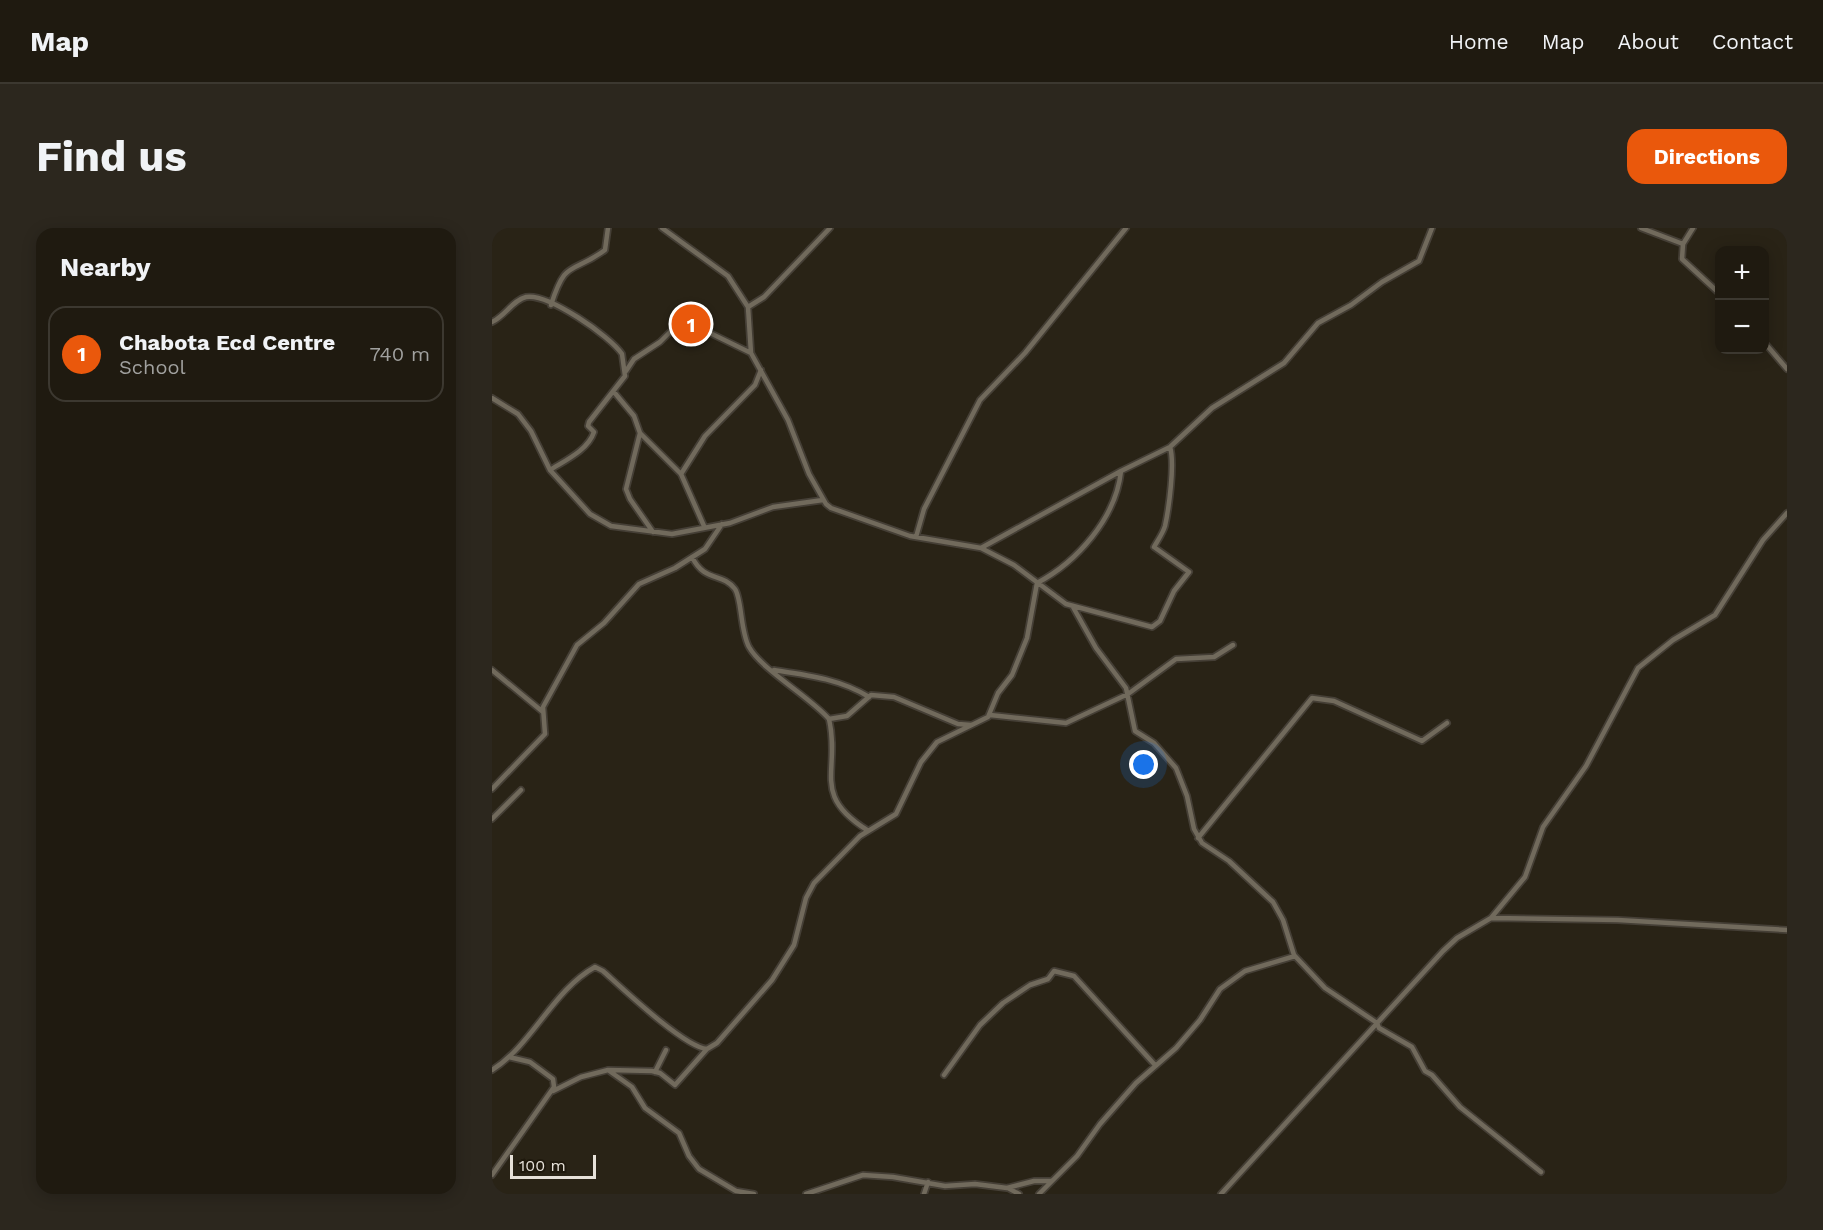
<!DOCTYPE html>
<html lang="en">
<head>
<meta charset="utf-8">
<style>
  body { margin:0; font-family:"Work Sans",sans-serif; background:#2c271e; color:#f1f3f6 }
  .controls { position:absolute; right:18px; top:18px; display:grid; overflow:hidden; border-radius:12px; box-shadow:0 3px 15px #0003 }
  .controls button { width:54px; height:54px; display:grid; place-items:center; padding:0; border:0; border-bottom:2px solid #3c3830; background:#1f1a10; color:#f1f3f6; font:30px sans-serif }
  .scale { position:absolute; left:18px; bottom:15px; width:86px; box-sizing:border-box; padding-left:6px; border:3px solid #e6e1d9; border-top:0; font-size:16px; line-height:21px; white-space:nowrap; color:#e6e1d9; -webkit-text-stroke:4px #1f190d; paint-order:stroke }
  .you { position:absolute; left:652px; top:537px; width:21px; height:21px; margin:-15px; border:4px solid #fff; border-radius:50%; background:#1a73e8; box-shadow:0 0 0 9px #1a73e833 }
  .badge { display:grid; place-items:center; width:39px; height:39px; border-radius:50%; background:#ea580c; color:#fff; font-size:20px; font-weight:700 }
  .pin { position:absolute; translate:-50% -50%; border:3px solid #fff; box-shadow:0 2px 6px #0006 }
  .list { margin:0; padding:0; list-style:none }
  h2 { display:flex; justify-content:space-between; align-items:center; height:78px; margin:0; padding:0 24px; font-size:26px }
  h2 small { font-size:20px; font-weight:400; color:#a1a19f }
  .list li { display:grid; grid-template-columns:39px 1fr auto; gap:18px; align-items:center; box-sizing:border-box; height:96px; margin:0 12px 12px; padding:0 12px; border:2px solid #3c3830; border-radius:18px }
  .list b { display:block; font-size:22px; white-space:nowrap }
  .list p { margin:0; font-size:20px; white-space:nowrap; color:#a1a19f }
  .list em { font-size:20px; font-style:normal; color:#a1a19f }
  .map { position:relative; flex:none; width:1295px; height:966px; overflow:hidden; border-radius:18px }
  header { display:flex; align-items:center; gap:36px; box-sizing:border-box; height:84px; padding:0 30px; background:#1f1a10; border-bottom:2px solid #3c3830 }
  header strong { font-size:28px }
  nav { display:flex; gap:33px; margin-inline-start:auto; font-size:21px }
  .intro { display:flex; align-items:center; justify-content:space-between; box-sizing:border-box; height:144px; padding:0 36px }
  h1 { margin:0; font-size:42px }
  .button { padding:15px 27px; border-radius:18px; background:#ea580c; color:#fff; font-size:21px; font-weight:700 }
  main { display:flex; gap:36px; padding:0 36px }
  aside { flex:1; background:#1f1a10; border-radius:18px; box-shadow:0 3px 15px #0003 }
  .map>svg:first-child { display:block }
</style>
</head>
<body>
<header>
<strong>Map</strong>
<nav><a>Home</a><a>Map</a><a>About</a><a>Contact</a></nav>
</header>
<div class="intro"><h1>Find us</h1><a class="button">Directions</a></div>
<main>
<aside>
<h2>Nearby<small></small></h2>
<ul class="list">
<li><span class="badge">1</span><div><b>Chabota Ecd Centre</b><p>School</p></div><em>740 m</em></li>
</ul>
</aside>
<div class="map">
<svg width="1295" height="966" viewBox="0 0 1295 966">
  <rect width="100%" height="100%" fill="#292316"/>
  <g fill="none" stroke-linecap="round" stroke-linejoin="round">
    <defs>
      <path id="street" d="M170,0L236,48L256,79L259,125L296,192L317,246L334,276L339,280L418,308L489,320L522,337L574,376L660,399L668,393L682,363L697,344L662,319C666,312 671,305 673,298C677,280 683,235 678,219
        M1149,0L1191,16
        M1201,0L1191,16L1190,31L1228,66
        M59,77C74,30 79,47 113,22L116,0
        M256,79L272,69L338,0
        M0,94C13,88 21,72 34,69C56,65 118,108 130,126L133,148L97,194L96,198L102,204C96,222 74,232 58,242
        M1272,114L1295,141
        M134,143L142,131L168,114L185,97L216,104L259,125
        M122,164L142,188L148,205L189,246L212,298
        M0,170L26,186L39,203L58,242L98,286L119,298L180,306L238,295L281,279L331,272
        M148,205L134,261L138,271L161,304
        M189,246L213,208L263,157L269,142
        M424,309L432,281L488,172L533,125L634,0
        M489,320L629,243
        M200,329C213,355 230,344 243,361C250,371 248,402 257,419C270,442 318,469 337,491C349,543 318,566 375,602
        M581,379L604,420L634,460L643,503L662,515L684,540L695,568L702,601L710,615L737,633L781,674L791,692L802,727L833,760L885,795L887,800L920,819L933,843L940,847L968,879L1049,944
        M0,442L51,484
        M282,442C315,447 348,451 377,469
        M498,487L574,495L636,466L684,431L722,429L741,417
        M337,491L355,488L379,467L402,469L466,496L479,497
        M0,561L53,506L51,479L85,417L112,395L147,356L183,340L213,321L230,296
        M0,591L29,562
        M706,610L820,470L842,473L930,513L955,495
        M999,690L1126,692L1295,702
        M0,842C40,817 61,762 103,739L111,743C130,760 192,819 215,821
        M116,842L160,843L168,845L183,857L215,821L225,815L280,752L302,717L314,670L322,655L368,608L404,586L429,534L445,514L496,489L506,465L520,447L535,410L545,355C585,334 624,290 629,243L678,219L720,180L792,135L826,95L859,77L890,54L927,33L940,0
        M163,844L174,822
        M452,847L488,797L511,775L538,757L556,751L562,743L582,748L663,837
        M61,863L89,849L116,842L140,859L153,880L187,905L197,928L207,941L244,963L262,966
        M0,947L62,859L61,851L38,834L17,829
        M516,960L527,966
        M314,966L371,947L401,949L453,958L483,956L515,960L542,953H559
        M432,966L436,954
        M547,966L585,928L608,896L644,855L684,820L708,792L728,761L753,743L803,728
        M729,966L951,723L965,710L999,690L1033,649L1051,599L1094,538L1146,440L1181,412L1223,387L1271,312L1295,285"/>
    </defs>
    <use href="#street" stroke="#453f36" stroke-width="8"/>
    <use href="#street" stroke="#716a5c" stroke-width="4.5"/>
  </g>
</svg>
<div class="controls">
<button>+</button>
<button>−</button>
</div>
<div class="scale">100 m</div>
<div class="you"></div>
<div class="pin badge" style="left:199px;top:96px">1</div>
</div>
</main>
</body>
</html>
